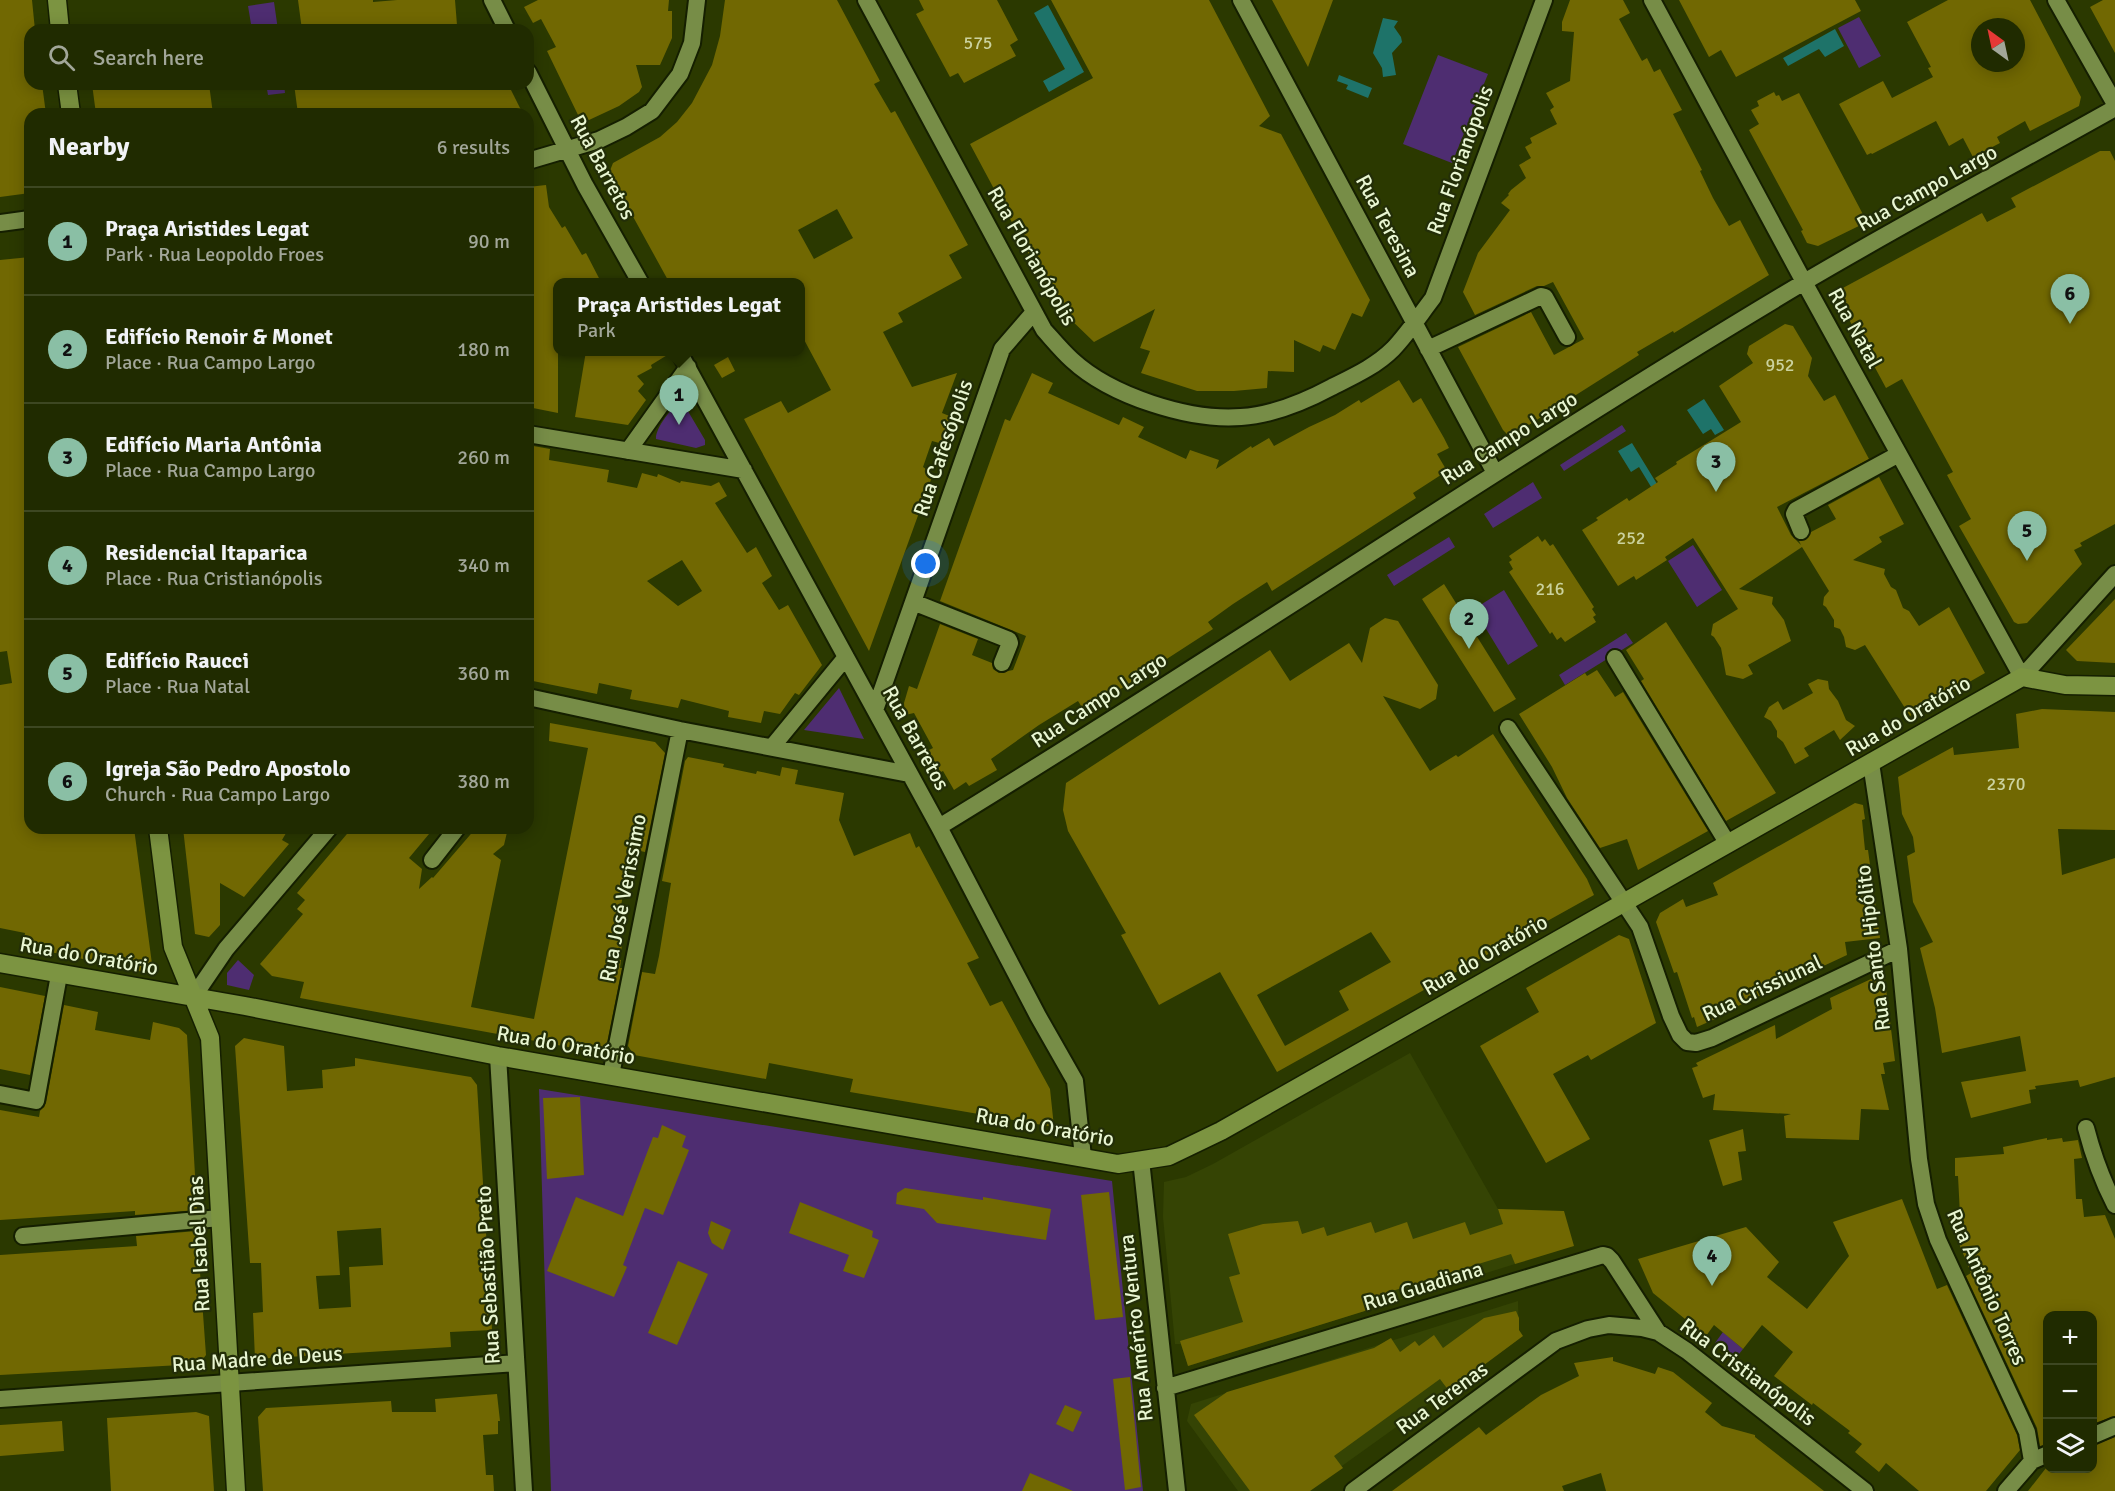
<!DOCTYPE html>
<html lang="en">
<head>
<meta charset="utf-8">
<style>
  body { margin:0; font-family:Signika,sans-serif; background:#28330a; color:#f1f3f6 }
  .controls { position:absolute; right:18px; bottom:18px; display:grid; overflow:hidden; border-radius:12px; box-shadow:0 3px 15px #0003 }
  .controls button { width:54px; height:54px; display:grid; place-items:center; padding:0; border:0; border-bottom:2px solid #3d4722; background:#202b00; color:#f1f3f6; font:30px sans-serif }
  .compass { position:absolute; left:1971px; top:18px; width:54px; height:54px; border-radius:50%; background:#202b00; box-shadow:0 3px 15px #0003; rotate:327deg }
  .you { position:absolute; left:926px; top:564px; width:21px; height:21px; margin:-15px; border:4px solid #fff; border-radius:50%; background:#1a73e8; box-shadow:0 0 0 9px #1a73e833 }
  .badge { display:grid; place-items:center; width:39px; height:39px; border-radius:50%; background:#8abfa5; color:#111; font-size:20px; font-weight:700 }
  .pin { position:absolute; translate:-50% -50px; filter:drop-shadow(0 2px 3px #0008) }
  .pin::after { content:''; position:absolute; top:32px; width:21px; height:18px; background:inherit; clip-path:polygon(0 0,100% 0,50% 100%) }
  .popup { position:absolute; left:553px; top:278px; width:252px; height:78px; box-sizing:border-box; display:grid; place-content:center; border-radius:12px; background:#202b00; filter:drop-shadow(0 2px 4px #0005); font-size:20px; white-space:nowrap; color:#a2a799 }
  .popup b { font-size:22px; color:#f1f3f6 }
  .popup::after { content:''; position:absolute; left:50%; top:100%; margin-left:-12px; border:12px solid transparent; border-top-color:#202b00 }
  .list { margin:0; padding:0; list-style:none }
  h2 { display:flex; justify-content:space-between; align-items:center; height:78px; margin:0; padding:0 24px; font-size:26px }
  h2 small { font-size:20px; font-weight:400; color:#a2a799 }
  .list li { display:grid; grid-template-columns:39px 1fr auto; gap:18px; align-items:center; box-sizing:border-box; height:108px; padding:0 24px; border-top:2px solid #3d4722 }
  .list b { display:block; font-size:22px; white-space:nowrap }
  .list p { margin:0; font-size:20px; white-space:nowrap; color:#a2a799 }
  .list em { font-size:20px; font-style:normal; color:#a2a799 }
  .icon { flex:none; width:33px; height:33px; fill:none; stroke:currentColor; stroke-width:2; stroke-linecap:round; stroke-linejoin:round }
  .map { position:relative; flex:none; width:2115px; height:1491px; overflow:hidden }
  .search { position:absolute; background:#202b00; box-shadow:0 3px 15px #0003; left:24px; top:24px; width:510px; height:66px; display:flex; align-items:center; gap:15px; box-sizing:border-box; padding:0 21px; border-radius:18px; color:#a2a799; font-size:22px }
  .panel { position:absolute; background:#202b00; box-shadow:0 3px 15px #0003; left:24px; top:108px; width:510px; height:726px; border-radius:18px }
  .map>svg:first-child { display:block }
</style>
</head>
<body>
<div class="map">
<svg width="2115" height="1491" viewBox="0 0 2115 1491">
  <rect width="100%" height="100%" fill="#2b3900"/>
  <path fill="#354404" d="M1410,1053L1498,1209L1504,1224L1515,1264L1188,1366L1181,1344H1175L1163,1217L1164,1182L1186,1177L1213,1164Z
    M1518,1301L1519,1339L1307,1491H1238L1187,1421L1191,1404Z"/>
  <path fill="#4e2d71" d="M274,2L278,30H252L248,6Z
    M1859,17L1881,56L1859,68L1838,28Z
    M1438,55L1488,74L1452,163L1403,144Z
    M266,84H284L285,93L268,95Z
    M682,401L705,440V445L696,448L656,439C655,429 672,406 682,401Z
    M1622,425L1626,431L1564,471L1560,465Z
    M1533,482L1542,498L1493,528L1484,514Z
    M1449,537L1455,547L1394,586L1387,575Z
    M1693,545L1722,590L1697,607L1668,561Z
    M1504,590L1538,646L1508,665L1474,609Z
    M1626,633L1633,643L1565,685L1559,675Z
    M839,688L864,739L804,730Z
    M238,960L254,975L249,990L227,985V973Z
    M539,1089L1112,1181L1143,1491H551Z
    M1723,1332L1743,1349L1735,1359L1715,1343Z"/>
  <path fill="#1e7369" d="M1048,5L1084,72L1049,92L1043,81L1065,69L1034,13Z
    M1383,18L1398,21L1394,27L1401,37L1402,42L1392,53L1396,75L1383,77L1382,68L1373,53Z
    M1835,29L1844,46L1825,57L1819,49L1788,66L1783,58Z
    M1339,75L1372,88L1368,98L1346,89L1348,85L1337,81Z
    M1704,399L1724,430L1715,435L1711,429L1703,434L1687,410Z
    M1632,443L1668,502L1662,505L1639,467L1631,472L1618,451Z"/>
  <path fill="#716802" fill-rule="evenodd" d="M0,0H32L35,30H30V84H42L46,114H30V193L0,197Z
    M298,0H373V2L397,0H455L457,25L404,30H302Z
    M538,0H669L668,11H672V38L660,65H636L642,87L639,92L619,106L589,120L579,117L547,51L556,47L541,19L533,23L524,7Z
    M725,0H837L880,81L874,84L891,113L895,111L968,245L949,255L962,278L898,313L903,322L883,332L912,387L957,373L942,413L952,417L943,444L932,441L923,467L933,474L869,651L744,419L781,401L788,413L831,390L801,334V282H669L609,173L613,163L660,137L677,122L692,103L712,65L720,36ZM837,209L853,238L814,259L798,230Z
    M919,0H997L1018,40L1010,45L1016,56L964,83L958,73L950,77L916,14L924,10Z
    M1051,0H1209L1270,116L1259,126L1281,134L1370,300L1362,317L1352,313L1335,350L1323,345L1320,352L1294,340V372L1268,371L1267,388L1234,391H1197L1141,373L1150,351L1140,348L1155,309L1094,342L1067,316L1048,290L970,144L1093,78Z
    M1272,0H1333L1308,67Z
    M1570,0H1623L1630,13L1619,19L1642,61L1647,58L1654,72L1660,69L1682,110L1673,114L1702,170L1700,171L1713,198L1729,226L1740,220L1769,275L1674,333L1673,331L1637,352L1639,355L1510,437L1503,430L1458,347L1531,312L1554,355L1584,339L1553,282L1544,286H1537L1475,315L1463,292L1478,253L1510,210L1501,203L1509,195L1508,194L1511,190L1526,178L1519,165L1531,158L1525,147L1532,143L1530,138L1557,124L1550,110L1554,107L1546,93L1570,81L1574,32L1562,31V22Z
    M1679,0H1855L1861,11L1736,77L1721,50L1709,57Z
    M1948,0H2030L2081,97L2079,106L2030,131L2025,121L1997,137L2000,143L1973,157L1963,138L1949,146L1936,121L1872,154L1871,153L1867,155L1839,104L1883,81L1892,98L1933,77L1928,68L1931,67L1907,22ZM1980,27H2016V63H1980Z
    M2103,0H2115V53L2090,7Z
    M92,84H209L213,114H96Z
    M294,84H508L523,114H298Z
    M1774,92L1776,96L1779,95L1782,101L1799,93L1867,222L1818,246L1807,243L1801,231L1803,230L1749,130L1759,124L1751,110L1759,106L1757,101Z
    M2100,151H2110L2115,161V524L2080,543L2082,546L2074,550L2082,564L2027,623L2018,624L2014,622L1959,526L1971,519L1947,475L1953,472L1902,379L1886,388L1838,299L1841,289L1982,213L1987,222L2016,207L2011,198Z
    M546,185L549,207L562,228L565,226L582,255L586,253L601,282H558V413L528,407V187Z
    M30,257V828H134L152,964L143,972L23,946L25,933L0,928V685L12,683L7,651L0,652V260Z
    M1785,324L1793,326L1812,358L1808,376L1824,401L1835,395L1869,459L1777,507L1791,535L1801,545L1799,541L1806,540L1811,532L1836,519L1828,505L1879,477L1904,524L1879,537L1882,542L1853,560L1885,569L1884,574L1891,587L1896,590L1903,608L1909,611L1919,626L1949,607L1985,673L1910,716L1865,645L1855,650L1846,647L1844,637L1840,629L1834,627V620L1826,607L1823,605L1824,597L1829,591L1802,547L1739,589L1773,597L1772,604L1784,620L1791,641L1748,665L1753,674L1743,679L1726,675L1721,648L1714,637L1711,635L1713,624L1738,609L1693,538L1665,557L1667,560L1636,580L1634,576L1618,586L1582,530L1598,520L1596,518L1627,498L1629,501L1658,482L1655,478L1677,464L1676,462L1741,422L1719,386L1753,363L1747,354L1749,346Z
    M586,351H669V354L651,365L652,368L637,376L644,384L638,391L646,400L628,425L575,417Z
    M728,357L735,371L722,378L714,365Z
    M1032,373L1053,383L1048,393L1119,425L1123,417L1144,427L1138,437L1186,459L1190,450L1219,460L1216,469L1251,446L1252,448L1269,438L1274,446L1309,427L1335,415L1359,400L1361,403L1399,380L1413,403L1421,398L1444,438L1449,448L1437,454L1447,471L1413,493L1416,498L1272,591L1267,582L1233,604L1208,622L1213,629L1085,712L1078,701L1039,725L991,759L997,770L969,786L966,782L954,790L943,771L937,774L925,752L933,748L914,713L905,715L904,703L909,686L917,689L940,624L978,639L972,655L992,663L993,669L999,673L1013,670L1026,636L940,601L1005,419L1010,421Z
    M528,445L550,449L549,460L609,470L607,482L637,488L642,473L657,477L658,474L680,483L681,481L711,486L719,482L727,496L715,503L747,553L756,547L772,576L762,583L779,610L788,605L822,665L799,695L795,693L780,714L764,711L761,723L728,717L729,711L681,699L678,708L630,699L632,690L599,683L597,694L528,680V556L532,526L528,525ZM682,560L702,591L678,606L647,581Z
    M1538,536L1542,542L1545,539L1550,546L1553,544L1594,607L1592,609L1596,615L1593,617L1596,622L1565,642L1561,637L1557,640L1552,632L1550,634L1509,572L1513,569L1509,562L1512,560L1509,556Z
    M1444,584L1516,699L1494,712L1422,599Z
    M2115,599V663L2077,661L2066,650Z
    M1385,618L1398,621L1438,685L1436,699L1420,709L1383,696L1430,771L1456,755L1458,757L1493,734L1587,879L1594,895L1277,1072L1220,972L1159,1005L1121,935L1126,933L1068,831L1063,810L1066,783L1270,650L1290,681L1349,643L1362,663L1370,628ZM1371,932L1391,962L1339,991L1349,1010L1285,1046L1257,995Z
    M1666,622L1776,793L1726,821L1641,681L1644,679L1626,650Z
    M1597,670L1615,697L1623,692L1708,831L1638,870L1627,839L1600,848L1567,798L1552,767L1519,714L1585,673L1587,676Z
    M1818,679L1828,681L1829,689L1838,701L1846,720L1855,726L1840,740L1834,730L1804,748L1809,756L1795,764L1783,742L1777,737V731L1771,721L1764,717L1769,707L1778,701L1783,710L1813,693L1808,684Z
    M2042,709L2115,712V830L2058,829L2062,875L2115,858V1077L2080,1087L2078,1080L2035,1086L2036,1089L2029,1090L2031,1103L1971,1118L1961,1082L2026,1071L2020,1036L1942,1053L1935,1008L1920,948L1933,942L1913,902L1907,856L1915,852L1913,837L1902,814L1898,777L1953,747L1954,755L2019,748L2016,714Z
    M550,723L655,742L665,753L645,852L631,849L615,940L623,941L619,960H621L620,968H622L607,1043L596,1052L300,998L304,982L272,976L260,964L303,914L297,909L305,900L297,893L352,828H434L409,858L422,869L419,889L432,877L433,878L476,828H508L504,845L493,854L501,860L471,1007L534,1019L588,748L549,741Z
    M688,757L724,764L723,767L756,774L757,771L780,776L782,767L798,770L795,784L844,793L839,820L854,856L910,833L916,848L919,846L979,958L967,963L975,978L990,1006L1002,1001L1050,1089L1054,1127L850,1092L853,1079L769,1063L766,1079L634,1055L628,1046L642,972L655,974L659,956L671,883L662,881L685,761Z
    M1855,803L1863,805L1865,819L1862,820L1865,850H1868L1880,938L1845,942L1847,955L1721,1014L1722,1016L1697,1027L1694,1017L1692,1018L1677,972L1674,973L1656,922L1660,913L1683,899L1686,907L1718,895L1713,883Z
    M183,828H289L282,840L289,844L244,897L220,883V925L209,937L195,934Z
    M1619,935L1629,939L1656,1023L1591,1060L1588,1055L1553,1074L1590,1139L1546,1163L1480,1046L1539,1012L1526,988Z
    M1884,973L1895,1061L1883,1063L1885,1074H1881L1889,1110L1861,1109L1859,1140L1786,1138L1784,1116L1791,1114L1713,1110L1715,1094L1703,1098L1692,1068L1698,1066L1696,1063L1775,1025L1776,1039L1832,1009L1830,998Z
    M0,987L45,996L30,1075L0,1069Z
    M64,1005L98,1012L95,1030L150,1040L153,1022L179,1028L187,1035L197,1210L135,1215V1211L0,1220V1110L39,1117L40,1111L46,1103Z
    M244,1038L284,1046L287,1091L323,1088L322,1070L355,1066V1058L471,1077L477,1085L492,1330L450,1332L451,1347L255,1359L253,1313L263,1312L261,1263H250L235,1046ZM381,1228L383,1265L349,1267L351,1307L319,1309L316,1276L340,1275L337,1231Z
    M580,1097L584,1175L547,1179L543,1098Z
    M662,1125L686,1136L682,1147L689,1150L663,1215L645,1208L623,1265L627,1267L614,1297L547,1271L576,1197L623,1216L653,1137L658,1138Z
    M1743,1129L1746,1151L1738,1152L1742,1180L1723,1186L1709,1140Z
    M2047,1138V1140L2062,1138L2063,1142L2078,1140L2082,1158L2074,1159L2076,1199H2082L2084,1217L2105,1215L2115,1239V1416L2092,1424V1316H2048V1444L2040,1446L2037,1428L1966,1276L1971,1273L1947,1214L1960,1215L1958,1176H1955V1158L2004,1154L2003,1147Z
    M905,1188L983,1200V1197L1051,1209L1046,1240L937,1223L924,1209L896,1204L897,1193Z
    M1109,1192L1123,1317L1095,1320L1081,1195Z
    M1902,1199L1937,1289L1947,1285L2017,1435L2020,1450L1986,1491H1919L1886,1463L1879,1472L1855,1452L1862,1444L1848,1433L1850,1431L1813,1403L1812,1405L1774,1376L1793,1352L1762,1325L1743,1349L1714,1325L1706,1336L1653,1293L1638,1259L1746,1227L1779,1262L1767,1277L1807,1309L1849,1256L1833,1222Z
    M800,1202L873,1231L872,1237L879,1240L864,1278L843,1271L849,1255L789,1233Z
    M1498,1209L1564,1211L1574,1246L1515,1264L1511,1254L1426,1280L1365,1300L1368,1310L1188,1366L1180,1341L1243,1322L1229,1277L1240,1274L1228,1234L1263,1224L1298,1221L1302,1234L1324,1227L1327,1236L1371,1222L1375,1233L1407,1222L1413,1239L1465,1222L1470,1235L1503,1224Z
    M711,1221L731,1230L723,1250L712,1243L708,1233Z
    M197,1231L206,1355L199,1364L0,1375V1255L137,1246L136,1236Z
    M678,1261L708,1274L677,1345L648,1333Z
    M1516,1311L1519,1318V1330L1523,1336L1449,1391L1440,1379L1334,1456L1343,1468L1310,1491H1250L1194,1415L1227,1392L1374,1348L1391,1338L1400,1352L1415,1341L1419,1346L1434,1335L1443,1348L1484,1318Z
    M1613,1357V1361L1655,1374L1658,1367L1673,1372L1712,1403L1705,1412L1722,1426L1755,1435V1437L1824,1491H1606L1601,1473L1562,1486L1564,1491H1392L1479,1427L1486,1435L1541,1395L1579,1376L1574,1363Z
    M1130,1377L1141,1487L1125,1490L1113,1379Z
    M497,1394L500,1421H498V1434L483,1435L486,1475H493L494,1491H263L258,1417L266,1408L391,1401L392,1412H436L435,1399Z
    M1065,1405L1082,1412L1073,1432L1056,1424Z
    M196,1412L209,1416L214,1491H111L107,1418Z
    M62,1421L64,1451L0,1456V1425Z
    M2115,1437V1491H2028L2046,1468H2092V1446Z
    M1030,1473L1073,1491H1022Z"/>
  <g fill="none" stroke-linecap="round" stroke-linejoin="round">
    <defs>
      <path id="street" d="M492,0L507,30
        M866,0L1044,330C1053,340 1062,351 1072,360C1111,396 1189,421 1241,417C1273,415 1304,402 1332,387C1354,376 1376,366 1393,349C1408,333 1420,315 1433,298L1544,0
        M1241,0L1495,473
        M1652,0L1804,282L2022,677L2115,574
        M2056,0L2115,104
        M528,72L585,185L640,282
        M528,161L599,140L626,127L652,111L680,74L692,43L697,0
        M0,223L30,219
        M1428,349L1541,296L1545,297L1567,337
        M679,352L939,827L1038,1016L1075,1081L1083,1157
        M528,434L744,470
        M628,451L688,367
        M1801,531L1794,514L1796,510L1899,454
        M913,602L1009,640L1010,643L1002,663
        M1615,658L1728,844
        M528,697L680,730L909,774
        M875,710L1002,349L1034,312
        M1508,728L1640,927L1671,1016L1680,1035L1687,1042L1696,1043L1712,1038L1899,949
        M772,747L846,657
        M1871,763L1899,949L1919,1159L1926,1204L1938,1240L2027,1432L2032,1461
        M939,827C1229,650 1509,458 1801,284C1904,223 2010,167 2115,108
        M432,860L457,828
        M194,996L226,949L329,828
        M498,1056L524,1491
        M611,1075L680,730
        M0,1094L36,1101L59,975
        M2086,1128C2093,1155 2102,1180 2115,1205
        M1141,1160L1177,1491
        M23,1236L220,1218
        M1165,1388L1603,1255L1607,1256L1612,1261L1658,1332
        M0,1399L516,1363
        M2092,1436L2115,1426
        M1353,1491L1556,1341L1588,1329L1609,1325L1642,1328L1658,1332L1687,1351L1865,1491
        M2006,1491L2032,1461L2048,1454"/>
      <path id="secondary" d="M57,0L60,30
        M67,84L71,114
        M158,828L173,947L210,1038L236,1491
        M0,963L245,1006L498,1056L1118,1164L1169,1156L1221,1131L2022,677L2065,685L2115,686"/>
    </defs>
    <use href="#street" stroke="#151f00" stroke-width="20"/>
    <use href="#secondary" stroke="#151f00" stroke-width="21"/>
    <use href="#street" stroke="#778d47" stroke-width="16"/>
    <use href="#secondary" stroke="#7c9441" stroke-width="18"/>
  </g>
  <g text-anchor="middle" stroke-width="4.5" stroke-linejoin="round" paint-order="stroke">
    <g font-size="18" fill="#cbd29e">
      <text x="978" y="49">575</text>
      <text x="1780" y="371">952</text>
      <text x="1631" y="544">252</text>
      <text x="1550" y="595">216</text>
      <text x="2006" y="790">2370</text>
    </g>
    <g font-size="21" fill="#e9f6d2" stroke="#232e08">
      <text transform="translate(1460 160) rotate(-70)" y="7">Rua Florianópolis</text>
      <text transform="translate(603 167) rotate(62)" y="7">Rua Barretos</text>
      <text transform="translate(1927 188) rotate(-29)" y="7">Rua Campo Largo</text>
      <text transform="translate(1388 226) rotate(62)" y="7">Rua Teresina</text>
      <text transform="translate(1032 256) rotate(60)" y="7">Rua Florianópolis</text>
      <text transform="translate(1855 328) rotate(61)" y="7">Rua Natal</text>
      <text transform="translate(1509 438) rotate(-32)" y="7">Rua Campo Largo</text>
      <text transform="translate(943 448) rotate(-71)" y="7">Rua Cafesópolis</text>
      <text transform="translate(1099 700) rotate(-33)" y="7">Rua Campo Largo</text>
      <text transform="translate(1908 716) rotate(-30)" y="7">Rua do Oratório</text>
      <text transform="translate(916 738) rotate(61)" y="7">Rua Barretos</text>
      <text transform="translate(623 898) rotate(-79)" y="7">Rua José Verissimo</text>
      <text transform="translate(1873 948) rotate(-97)" y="7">Rua Santo Hipólito</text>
      <text transform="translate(1485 955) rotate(-30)" y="7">Rua do Oratório</text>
      <text transform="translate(89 956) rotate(10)" y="7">Rua do Oratório</text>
      <text transform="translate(1762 988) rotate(-25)" y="7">Rua Crissiunal</text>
      <text transform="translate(566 1045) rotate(10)" y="7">Rua do Oratório</text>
      <text transform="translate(1045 1127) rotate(10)" y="7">Rua do Oratório</text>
      <text transform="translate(199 1244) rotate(-93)" y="7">Rua Isabel Dias</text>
      <text transform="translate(488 1275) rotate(-93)" y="7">Rua Sebastião Preto</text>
      <text transform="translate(1423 1286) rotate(-17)" y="7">Rua Guadiana</text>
      <text transform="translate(1987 1287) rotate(66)" y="7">Rua Antônio Torres</text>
      <text transform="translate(1136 1328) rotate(-96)" y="7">Rua Américo Ventura</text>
      <text transform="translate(257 1359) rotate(-4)" y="7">Rua Madre de Deus</text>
      <text transform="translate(1748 1372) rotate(37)" y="7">Rua Cristianópolis</text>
      <text transform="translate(1442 1398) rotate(-36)" y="7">Rua Terenas</text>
    </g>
  </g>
</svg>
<div class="controls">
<button>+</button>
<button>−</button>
<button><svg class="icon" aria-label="layers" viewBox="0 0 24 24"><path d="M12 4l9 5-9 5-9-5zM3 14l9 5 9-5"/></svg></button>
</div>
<svg class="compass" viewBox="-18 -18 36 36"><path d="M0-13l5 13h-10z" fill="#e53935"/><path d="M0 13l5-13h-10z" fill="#a2a799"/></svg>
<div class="you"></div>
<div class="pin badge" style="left:679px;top:425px">1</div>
<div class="popup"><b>Praça Aristides Legat</b>Park</div>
<div class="pin badge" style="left:1469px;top:649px">2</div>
<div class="pin badge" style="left:1716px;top:492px">3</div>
<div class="pin badge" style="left:1712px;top:1286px">4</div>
<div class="pin badge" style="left:2027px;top:561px">5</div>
<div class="pin badge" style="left:2070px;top:324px">6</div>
<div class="search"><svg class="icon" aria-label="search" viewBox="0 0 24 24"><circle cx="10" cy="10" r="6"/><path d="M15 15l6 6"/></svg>Search here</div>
<section class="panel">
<h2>Nearby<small>6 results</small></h2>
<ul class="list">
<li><span class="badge">1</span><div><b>Praça Aristides Legat</b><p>Park · Rua Leopoldo Froes</p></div><em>90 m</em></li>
<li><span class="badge">2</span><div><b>Edifício Renoir &amp; Monet</b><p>Place · Rua Campo Largo</p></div><em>180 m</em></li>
<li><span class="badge">3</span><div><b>Edifício Maria Antônia</b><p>Place · Rua Campo Largo</p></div><em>260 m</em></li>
<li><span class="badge">4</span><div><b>Residencial Itaparica</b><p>Place · Rua Cristianópolis</p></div><em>340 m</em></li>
<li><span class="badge">5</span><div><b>Edifício Raucci</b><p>Place · Rua Natal</p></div><em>360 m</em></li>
<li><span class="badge">6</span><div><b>Igreja São Pedro Apostolo</b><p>Church · Rua Campo Largo</p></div><em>380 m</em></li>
</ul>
</section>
</div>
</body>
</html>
